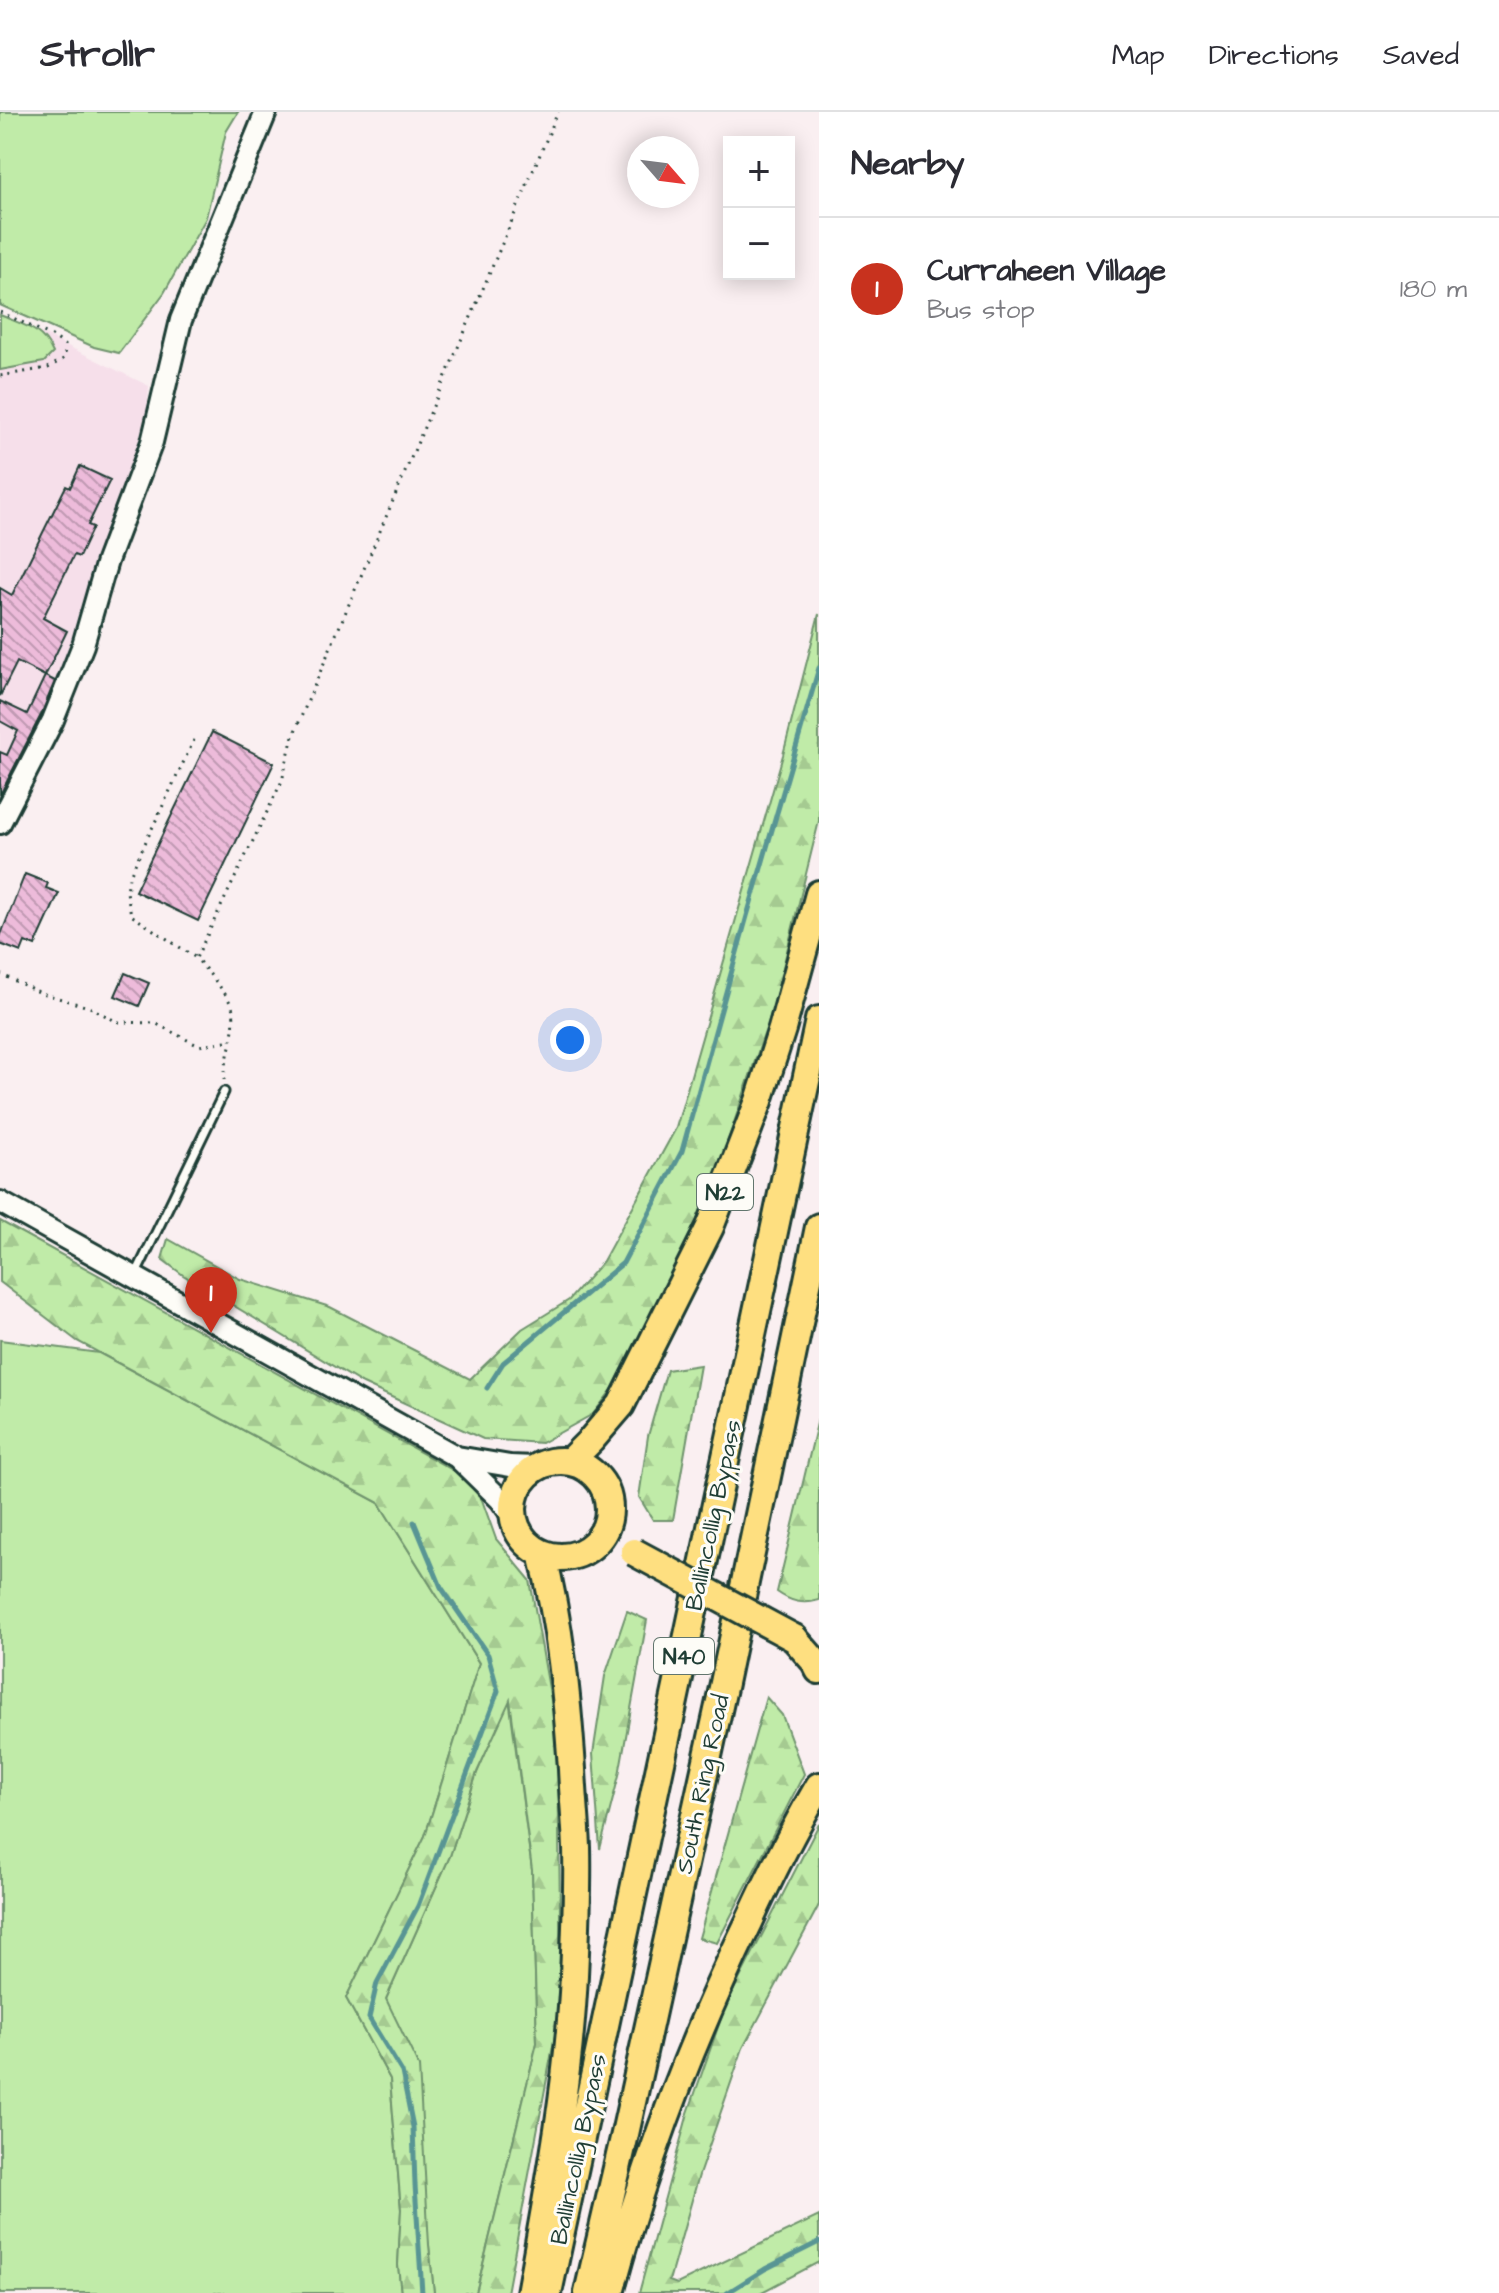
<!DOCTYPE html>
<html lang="en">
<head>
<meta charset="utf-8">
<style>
  body { margin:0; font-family:"Architects Daughter",sans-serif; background:#f7f7f7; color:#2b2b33 }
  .controls { position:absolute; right:24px; top:24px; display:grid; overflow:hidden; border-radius:0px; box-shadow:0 4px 20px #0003 }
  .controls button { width:72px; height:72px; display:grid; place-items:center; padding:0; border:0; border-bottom:2px solid #e1e1e2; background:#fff; color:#2b2b33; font:40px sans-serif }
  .compass { position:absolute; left:627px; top:24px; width:72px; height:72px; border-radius:50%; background:#fff; box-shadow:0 4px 20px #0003; rotate:118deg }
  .you { position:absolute; left:570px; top:928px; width:28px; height:28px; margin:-20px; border:6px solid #fff; border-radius:50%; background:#1a73e8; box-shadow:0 0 0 12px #1a73e833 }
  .badge { display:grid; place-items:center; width:52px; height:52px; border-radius:50%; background:#c8321e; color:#fff; font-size:26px; font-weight:700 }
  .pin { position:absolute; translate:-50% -66px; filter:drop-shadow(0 2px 4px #0008) }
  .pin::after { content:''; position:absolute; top:42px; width:28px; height:24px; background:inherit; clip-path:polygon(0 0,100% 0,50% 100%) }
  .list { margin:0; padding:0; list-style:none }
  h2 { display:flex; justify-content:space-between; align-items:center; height:104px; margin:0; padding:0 32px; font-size:34px }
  h2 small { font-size:26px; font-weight:400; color:#7c7c81 }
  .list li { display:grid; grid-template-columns:52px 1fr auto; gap:24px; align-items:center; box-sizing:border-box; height:144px; padding:0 32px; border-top:2px solid #e1e1e2 }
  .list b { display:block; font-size:30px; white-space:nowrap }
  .list p { margin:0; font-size:26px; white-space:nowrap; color:#7c7c81 }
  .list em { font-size:26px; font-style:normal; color:#7c7c81 }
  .map { position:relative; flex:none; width:819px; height:2181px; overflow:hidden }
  header { display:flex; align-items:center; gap:48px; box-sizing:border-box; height:112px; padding:0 40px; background:#fff; border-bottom:2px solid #e1e1e2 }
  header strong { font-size:38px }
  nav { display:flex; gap:44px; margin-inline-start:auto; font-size:28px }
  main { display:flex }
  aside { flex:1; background:#fff }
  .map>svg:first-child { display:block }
</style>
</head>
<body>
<header>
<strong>Strollr</strong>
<nav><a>Map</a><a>Directions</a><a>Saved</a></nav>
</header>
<main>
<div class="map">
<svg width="819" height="2181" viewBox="0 0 819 2181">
  <defs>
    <pattern id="forest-firs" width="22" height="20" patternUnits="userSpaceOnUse" patternTransform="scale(2)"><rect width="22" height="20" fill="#c0eba8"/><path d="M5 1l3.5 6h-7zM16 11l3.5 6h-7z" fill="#a5ca91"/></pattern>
    <pattern id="building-back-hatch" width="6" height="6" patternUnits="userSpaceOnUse" patternTransform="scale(2)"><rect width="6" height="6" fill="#edbbda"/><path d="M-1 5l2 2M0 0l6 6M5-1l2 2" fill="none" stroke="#bf99b2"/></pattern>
  </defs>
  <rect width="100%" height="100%" fill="#faeff1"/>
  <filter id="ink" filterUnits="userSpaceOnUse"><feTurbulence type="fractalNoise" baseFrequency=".0125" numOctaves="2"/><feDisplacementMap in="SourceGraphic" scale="16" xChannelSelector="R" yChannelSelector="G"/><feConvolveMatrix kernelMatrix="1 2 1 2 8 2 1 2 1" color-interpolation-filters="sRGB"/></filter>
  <g filter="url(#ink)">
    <path fill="#f6dfea" d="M39,220L149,274L146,315L62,572L0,694V258L15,253H31L49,232Z"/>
    <path fill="#c0eba8" stroke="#70946e" stroke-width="2" d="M0,0H238L226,20L206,106L164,181L119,241L94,235L0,193Z
      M0,203C23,213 42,216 53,241L44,250L0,258Z
      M0,1228L99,1241L379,1391L479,1551L425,1724L346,1886L390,1967L401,2098L398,2153L401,2181H0Z
      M509,1586L532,1758L537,1931L476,2181H434L429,2133L386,1887L450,1744L477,1661Z"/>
    <path fill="url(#forest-firs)" stroke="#70946e" stroke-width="2" d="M819,502V709L773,896L710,1081L621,1266L593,1302L541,1331L483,1327L363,1272L183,1163L162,1147L168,1127L240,1167L330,1195L470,1267L522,1217L569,1188L603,1149L676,1016L783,643Z
      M0,1109L462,1363L482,1388L496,1427L530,1468L558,1628L561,1891L507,2181H476L537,1931L532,1758L510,1588L477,1660L450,1744L386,1887L419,1955L429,2133L434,2181H401L398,2153L401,2097L390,1967L346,1886L425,1724L479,1551L379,1391L77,1229L0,1170Z
      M700,1253L673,1408H653L639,1385L648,1324L667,1258Z
      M819,1303V1488C803,1493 791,1490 777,1480Z
      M627,1499L647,1508L619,1663L600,1737L593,1642L605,1564Z
      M766,1585L782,1603L804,1662L717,1831L699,1826Z
      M819,1712V1793L743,1936L699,2063L669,2169L677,2172L819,2104V2150L760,2181H639L688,2001L725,1895Z"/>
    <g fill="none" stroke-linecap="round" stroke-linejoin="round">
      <path stroke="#589594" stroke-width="5" d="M487,1276L503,1251L623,1151L682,1039L747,804L819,556
        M414,1410L441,1475L488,1543L498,1579L418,1794L377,1871L369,1906L402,1960L413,2015L415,2073L422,2181
        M727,2181L765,2157L819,2130"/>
    </g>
    <path fill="url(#building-back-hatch)" stroke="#1f3d34" stroke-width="2" d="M80,354L110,368L88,413L93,415L79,445L74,443L43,506L67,519L45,564L55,569L41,603L0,683V640L7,643L18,619L0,609V589L27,602L45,564L17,550L0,584V476L12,483L66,374L70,376Z
      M212,620L274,651L198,809L135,779Z
      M25,762L48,771L46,776L59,781L35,834L25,830L21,840L0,832V825Z
      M125,861L149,871L139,894L115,884Z"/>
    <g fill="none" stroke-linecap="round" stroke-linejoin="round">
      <defs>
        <path id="lane" d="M136,1162L224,980"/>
        <path id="secondary" d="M0,711L53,608L83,533L107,449L152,330L181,208L266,0
          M0,1090L457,1345L501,1388L513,1405
          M457,1345L510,1354L535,1355"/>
        <path id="highway" d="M513 1397a48 48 0 1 1 96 0a48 48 0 1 1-96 0Z
          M570,1349L591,1328L621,1293L710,1115L759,989L782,917L819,782
          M794,1526L815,1550L819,1558
          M530,2181C549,2076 569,1969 574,1863C576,1821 578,1778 577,1736C576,1709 573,1683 572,1657C567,1584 560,1512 542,1441
          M548,2181L819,908
          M588,2181L625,2022L724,1571L819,1115
          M610,2181C644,2054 691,1929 749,1810C770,1764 793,1718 819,1674"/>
      </defs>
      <use href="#lane" stroke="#1f3d34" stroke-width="13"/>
      <use href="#secondary" stroke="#1f3d34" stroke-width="26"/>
      <use href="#highway" stroke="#1f3d34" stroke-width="32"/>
      <path stroke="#1f3d34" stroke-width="3" stroke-dasharray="2 6" stroke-linecap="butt" d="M0,200L52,224L65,233V246L48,256L0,264
        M194,628L129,765L127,780L131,803L196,846
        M0,862L41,881L92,896L117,910L155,911L199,934L231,928
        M224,968C225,949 237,915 233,898C230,884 206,858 196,846L282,669L293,624L558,0"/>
      <use href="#lane" stroke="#fdfcf7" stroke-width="7"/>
      <use href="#secondary" stroke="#fdfcf7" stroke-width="20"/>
      <use href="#highway" stroke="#fedf80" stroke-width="26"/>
      <defs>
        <path id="highway-bridge" d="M634,1440L794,1526"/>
      </defs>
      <use href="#highway-bridge" stroke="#1f3d34" stroke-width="32" stroke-linecap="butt"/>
      <use href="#highway-bridge" stroke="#fedf80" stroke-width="26"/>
    </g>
  </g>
  <g text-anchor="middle" stroke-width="6" stroke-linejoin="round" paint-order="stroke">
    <g fill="#fdfcf7" stroke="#62766e" stroke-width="2">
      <rect x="697" y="1062" width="56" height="36" rx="6"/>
      <rect x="654" y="1526" width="60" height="36" rx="6"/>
    </g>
    <g font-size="22" font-weight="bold" fill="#1f3d34">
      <text x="725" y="1088">N22</text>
      <text x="684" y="1552">N40</text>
    </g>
    <g font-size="24" fill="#1f3d34" stroke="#fdfcf7">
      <text transform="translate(713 1403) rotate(-78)" y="8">Ballincollig Bypass</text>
      <text transform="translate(702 1672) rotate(-78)" y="8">South Ring Road</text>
      <text transform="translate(578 2037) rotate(-78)" y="8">Ballincollig Bypass</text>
    </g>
  </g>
</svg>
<div class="controls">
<button>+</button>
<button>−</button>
</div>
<svg class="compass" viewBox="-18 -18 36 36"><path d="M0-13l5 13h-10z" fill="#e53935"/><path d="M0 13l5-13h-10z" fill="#7c7c81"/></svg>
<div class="you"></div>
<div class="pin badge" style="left:211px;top:1221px">1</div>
</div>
<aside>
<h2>Nearby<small></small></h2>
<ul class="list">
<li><span class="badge">1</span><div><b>Curraheen Village</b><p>Bus stop</p></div><em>180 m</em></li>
</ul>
</aside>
</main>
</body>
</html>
